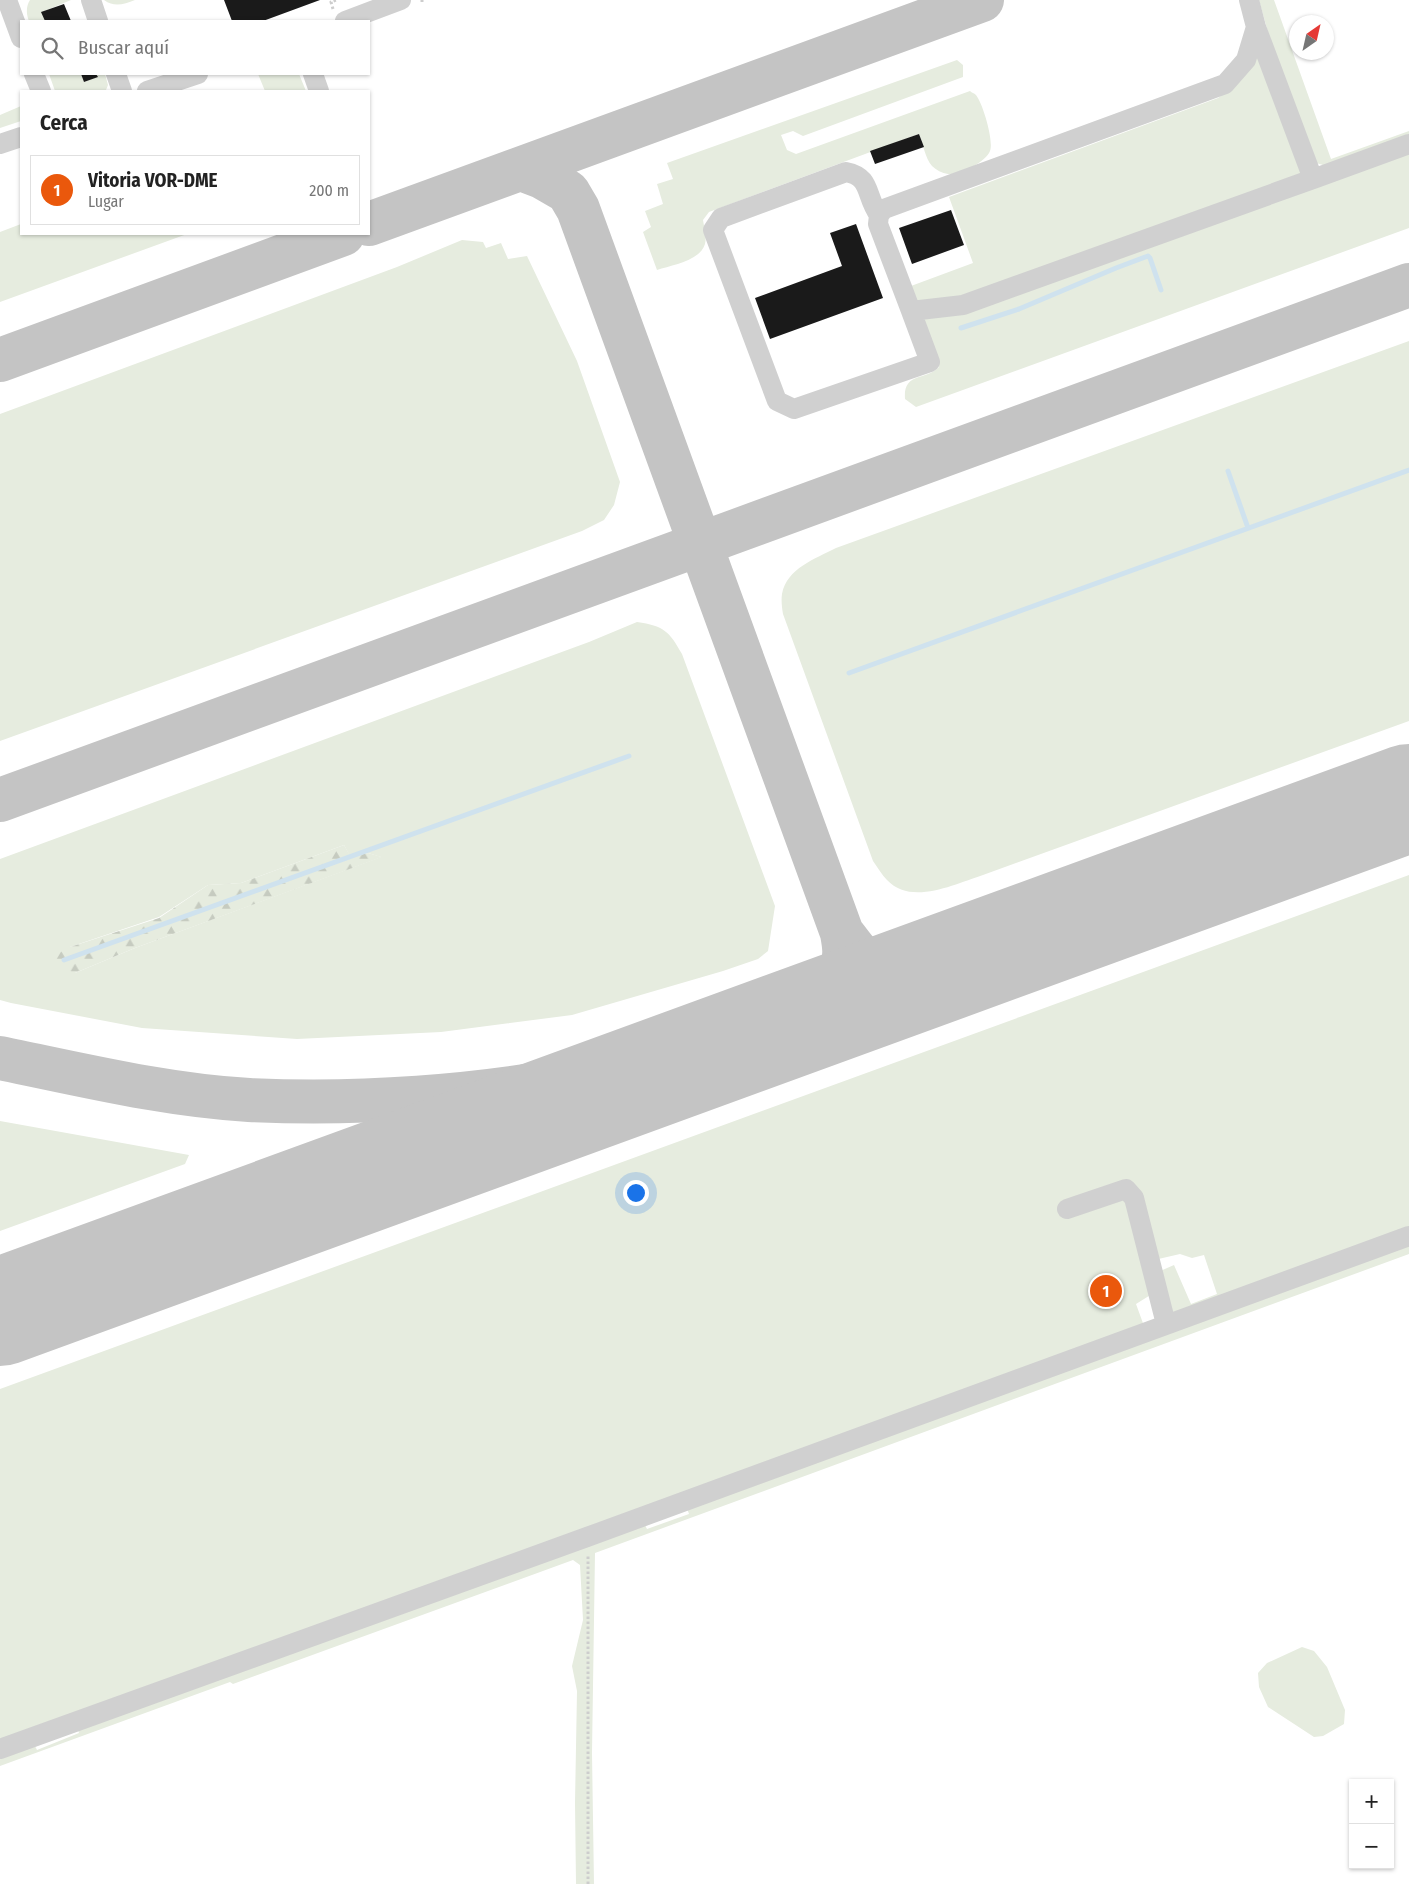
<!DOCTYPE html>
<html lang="es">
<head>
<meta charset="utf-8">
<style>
  body { margin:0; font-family:"Fira Sans Condensed",sans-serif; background:#f2f2f2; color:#222 }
  .controls { position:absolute; right:15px; bottom:15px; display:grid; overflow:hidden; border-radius:0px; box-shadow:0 1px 4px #0004 }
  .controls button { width:45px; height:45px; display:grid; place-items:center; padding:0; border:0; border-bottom:1px solid #e0e0e0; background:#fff; color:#222; font:25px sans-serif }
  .compass { position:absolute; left:1289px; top:15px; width:45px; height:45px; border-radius:50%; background:#fff; box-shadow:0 1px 4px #0004; rotate:34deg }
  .you { position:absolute; left:635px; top:1192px; width:18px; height:18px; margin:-12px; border:4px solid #fff; border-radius:50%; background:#1a73e8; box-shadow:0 0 0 8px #1a73e833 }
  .badge { display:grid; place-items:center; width:32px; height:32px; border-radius:50%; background:#ea580c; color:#fff; font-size:16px; font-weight:700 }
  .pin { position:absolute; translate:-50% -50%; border:2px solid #fff; box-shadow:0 1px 5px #0006 }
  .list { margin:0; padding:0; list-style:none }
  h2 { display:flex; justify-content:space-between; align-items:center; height:65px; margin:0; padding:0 20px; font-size:21px }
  h2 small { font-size:16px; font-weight:400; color:#767676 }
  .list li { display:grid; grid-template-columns:32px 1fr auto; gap:15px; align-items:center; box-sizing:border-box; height:70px; margin:0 10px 10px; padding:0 10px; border:1px solid #e0e0e0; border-radius:0px }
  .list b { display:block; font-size:19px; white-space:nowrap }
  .list p { margin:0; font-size:16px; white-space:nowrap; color:#767676 }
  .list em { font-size:16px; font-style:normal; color:#767676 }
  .icon { flex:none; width:28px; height:28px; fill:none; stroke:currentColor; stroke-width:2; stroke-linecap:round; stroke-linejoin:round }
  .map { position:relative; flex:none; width:1409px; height:1884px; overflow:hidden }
  .search { position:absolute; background:#fff; box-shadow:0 1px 4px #0004; left:20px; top:20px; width:350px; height:55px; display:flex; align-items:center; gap:12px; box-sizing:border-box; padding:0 18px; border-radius:0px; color:#767676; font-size:19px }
  .panel { position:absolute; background:#fff; box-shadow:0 1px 4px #0004; left:20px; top:90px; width:350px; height:145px; border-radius:0px }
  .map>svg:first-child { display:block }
</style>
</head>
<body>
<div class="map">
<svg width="1409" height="1884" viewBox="0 0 1409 1884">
  <defs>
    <pattern id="forest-firs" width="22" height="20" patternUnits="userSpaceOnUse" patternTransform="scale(1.25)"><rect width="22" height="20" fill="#e6ecdf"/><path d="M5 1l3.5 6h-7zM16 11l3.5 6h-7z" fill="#c6cbc0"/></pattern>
  </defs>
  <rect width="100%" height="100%" fill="#fff"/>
  <path fill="#e6ecdf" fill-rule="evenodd" d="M30,0H71L42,12L45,21H29C26,14 26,6 30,0Z
    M104,0H135C124,4 115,8 104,0Z
    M1259,0H1274L1331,159L1409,131V138L1330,167L1316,163L1273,50Z
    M1257,53L1305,170L1300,177L960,300L917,301L911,286L973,263L949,197L1218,98L1235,86Z
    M957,60L963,65V77L803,136L793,131L781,135L787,150L796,154L970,91C972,93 974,93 976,95C983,104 994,141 990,151C986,162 960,175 948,174C942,173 936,170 932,166C925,158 923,143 919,134L709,212L703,220C704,227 707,236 705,244C700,261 672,265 657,270L643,232L651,227L645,211L663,204L657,184L673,179L667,163Z
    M49,74H81L84,82L97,77L96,74H105L108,85L106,90L103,91H55Z
    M258,74H299L306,91H265Z
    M21,106V121L0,128V115Z
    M1409,150V228L916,407L905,399C903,372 925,381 939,367V361L922,314Z
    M21,224V234H187L0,302V232Z
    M462,240L483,242L486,248L501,243L508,259L527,256L577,361L620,482L614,505L604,520L582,531L0,741V414L397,267Z
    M1409,341V721L983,875C955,884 911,906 887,880C882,875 878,868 873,861L783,614C782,608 781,600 782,594C787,568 815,559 836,548Z
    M637,622C664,626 669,631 682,654L775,906L768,951L758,959L723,971L572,1015L441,1032L297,1039L142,1028L11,1003L0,1000V859L589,642ZM344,845L351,858L368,853L381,857L135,948L75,973L70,947L159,917L208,885L241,883Z
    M1409,875V1232L1172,1313L1158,1272L1174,1265L1191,1304L1217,1294L1204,1255L1192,1258L1180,1254L1154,1260L1126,1197L1152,1294L1136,1304L1144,1326L0,1746V1389Z
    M0,1121L189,1155L185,1164L0,1231Z
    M1409,1241V1254L595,1553L592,1753L594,1884H576L575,1803L577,1691L572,1666L583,1620L580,1565L573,1560L233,1684L230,1682L0,1766V1754L33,1742L37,1750L79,1733L77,1727L643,1521L647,1529L689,1514L686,1505Z
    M1302,1647L1314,1651L1327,1667L1345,1710L1344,1724L1323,1736L1314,1737L1268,1707L1259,1687L1258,1673L1267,1663Z"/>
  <path fill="url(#forest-firs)" d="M344,845L351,857L368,853L382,857L135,948L75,973L57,967L53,956L70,947L159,918L208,885L241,883Z"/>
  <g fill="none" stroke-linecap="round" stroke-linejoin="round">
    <path stroke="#cfe2ee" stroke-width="5" d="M961,328L1019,309L1116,268L1148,256L1150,258L1161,290
      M1228,471L1248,528
      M849,673L1409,470
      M64,960L629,756"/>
    <path stroke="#c4c4c4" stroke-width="44" d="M369,224L982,0
      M0,360L343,234
      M0,800L1409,285
      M842,933C848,940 853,948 859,954C889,981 925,971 960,962
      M0,1058C83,1075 165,1095 249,1100C359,1105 477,1097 584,1076C629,1068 674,1055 718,1043C744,1036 788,1029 809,1013C827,1000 843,978 844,956C845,948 843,940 842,933L578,209L568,192L542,177L521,169"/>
    <path stroke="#c4c4c4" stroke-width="108" d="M0,1312L1409,798"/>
  </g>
  <path fill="#1a1a1a" d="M224,0H320L263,21H232Z
    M64,4L71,21H45L41,12Z
    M81,74H96L98,77L84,82Z
    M919,134L924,147L875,164L870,151Z
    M951,210L964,245L912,264L899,228Z
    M856,224L883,298L770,339L755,298L842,266L830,233Z
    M1091 1291a15 15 0 1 1 30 0a15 15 0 1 1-30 0Z"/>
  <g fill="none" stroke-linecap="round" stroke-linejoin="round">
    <path stroke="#cdcdcd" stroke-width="3" stroke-dasharray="2.5 2.5" stroke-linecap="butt" d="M422,0V2
      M333,9L331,2L336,0
      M588,1884V1555"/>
    <path stroke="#d0d0d0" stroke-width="20" d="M7,0L21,38
      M91,0L98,21
      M1249,0L1256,27L1246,60L1225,84L884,209L879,215L878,224L911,311L963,305L1313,179
      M345,21L401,0
      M1256,27L1313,179L1409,144
      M34,74L41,91
      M116,74L122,91
      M313,74L319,91
      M147,91L198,74
      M0,144L21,137
      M879,215C865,196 872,177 846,172L721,218L713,230L777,401L794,409L930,362L911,311
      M1067,1209L1126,1189L1134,1198L1166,1324
      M0,1749L587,1537L1409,1236"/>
  </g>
</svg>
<div class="controls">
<button>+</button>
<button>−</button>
</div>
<svg class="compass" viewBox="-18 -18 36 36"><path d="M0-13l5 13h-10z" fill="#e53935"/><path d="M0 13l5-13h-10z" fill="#767676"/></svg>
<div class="you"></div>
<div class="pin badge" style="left:1106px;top:1291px">1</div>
<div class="search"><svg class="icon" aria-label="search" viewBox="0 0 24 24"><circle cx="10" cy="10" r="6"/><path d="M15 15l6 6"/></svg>Buscar aquí</div>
<section class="panel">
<h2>Cerca<small></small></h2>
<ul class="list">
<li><span class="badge">1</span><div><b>Vitoria VOR-DME</b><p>Lugar</p></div><em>200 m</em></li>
</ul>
</section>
</div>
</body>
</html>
